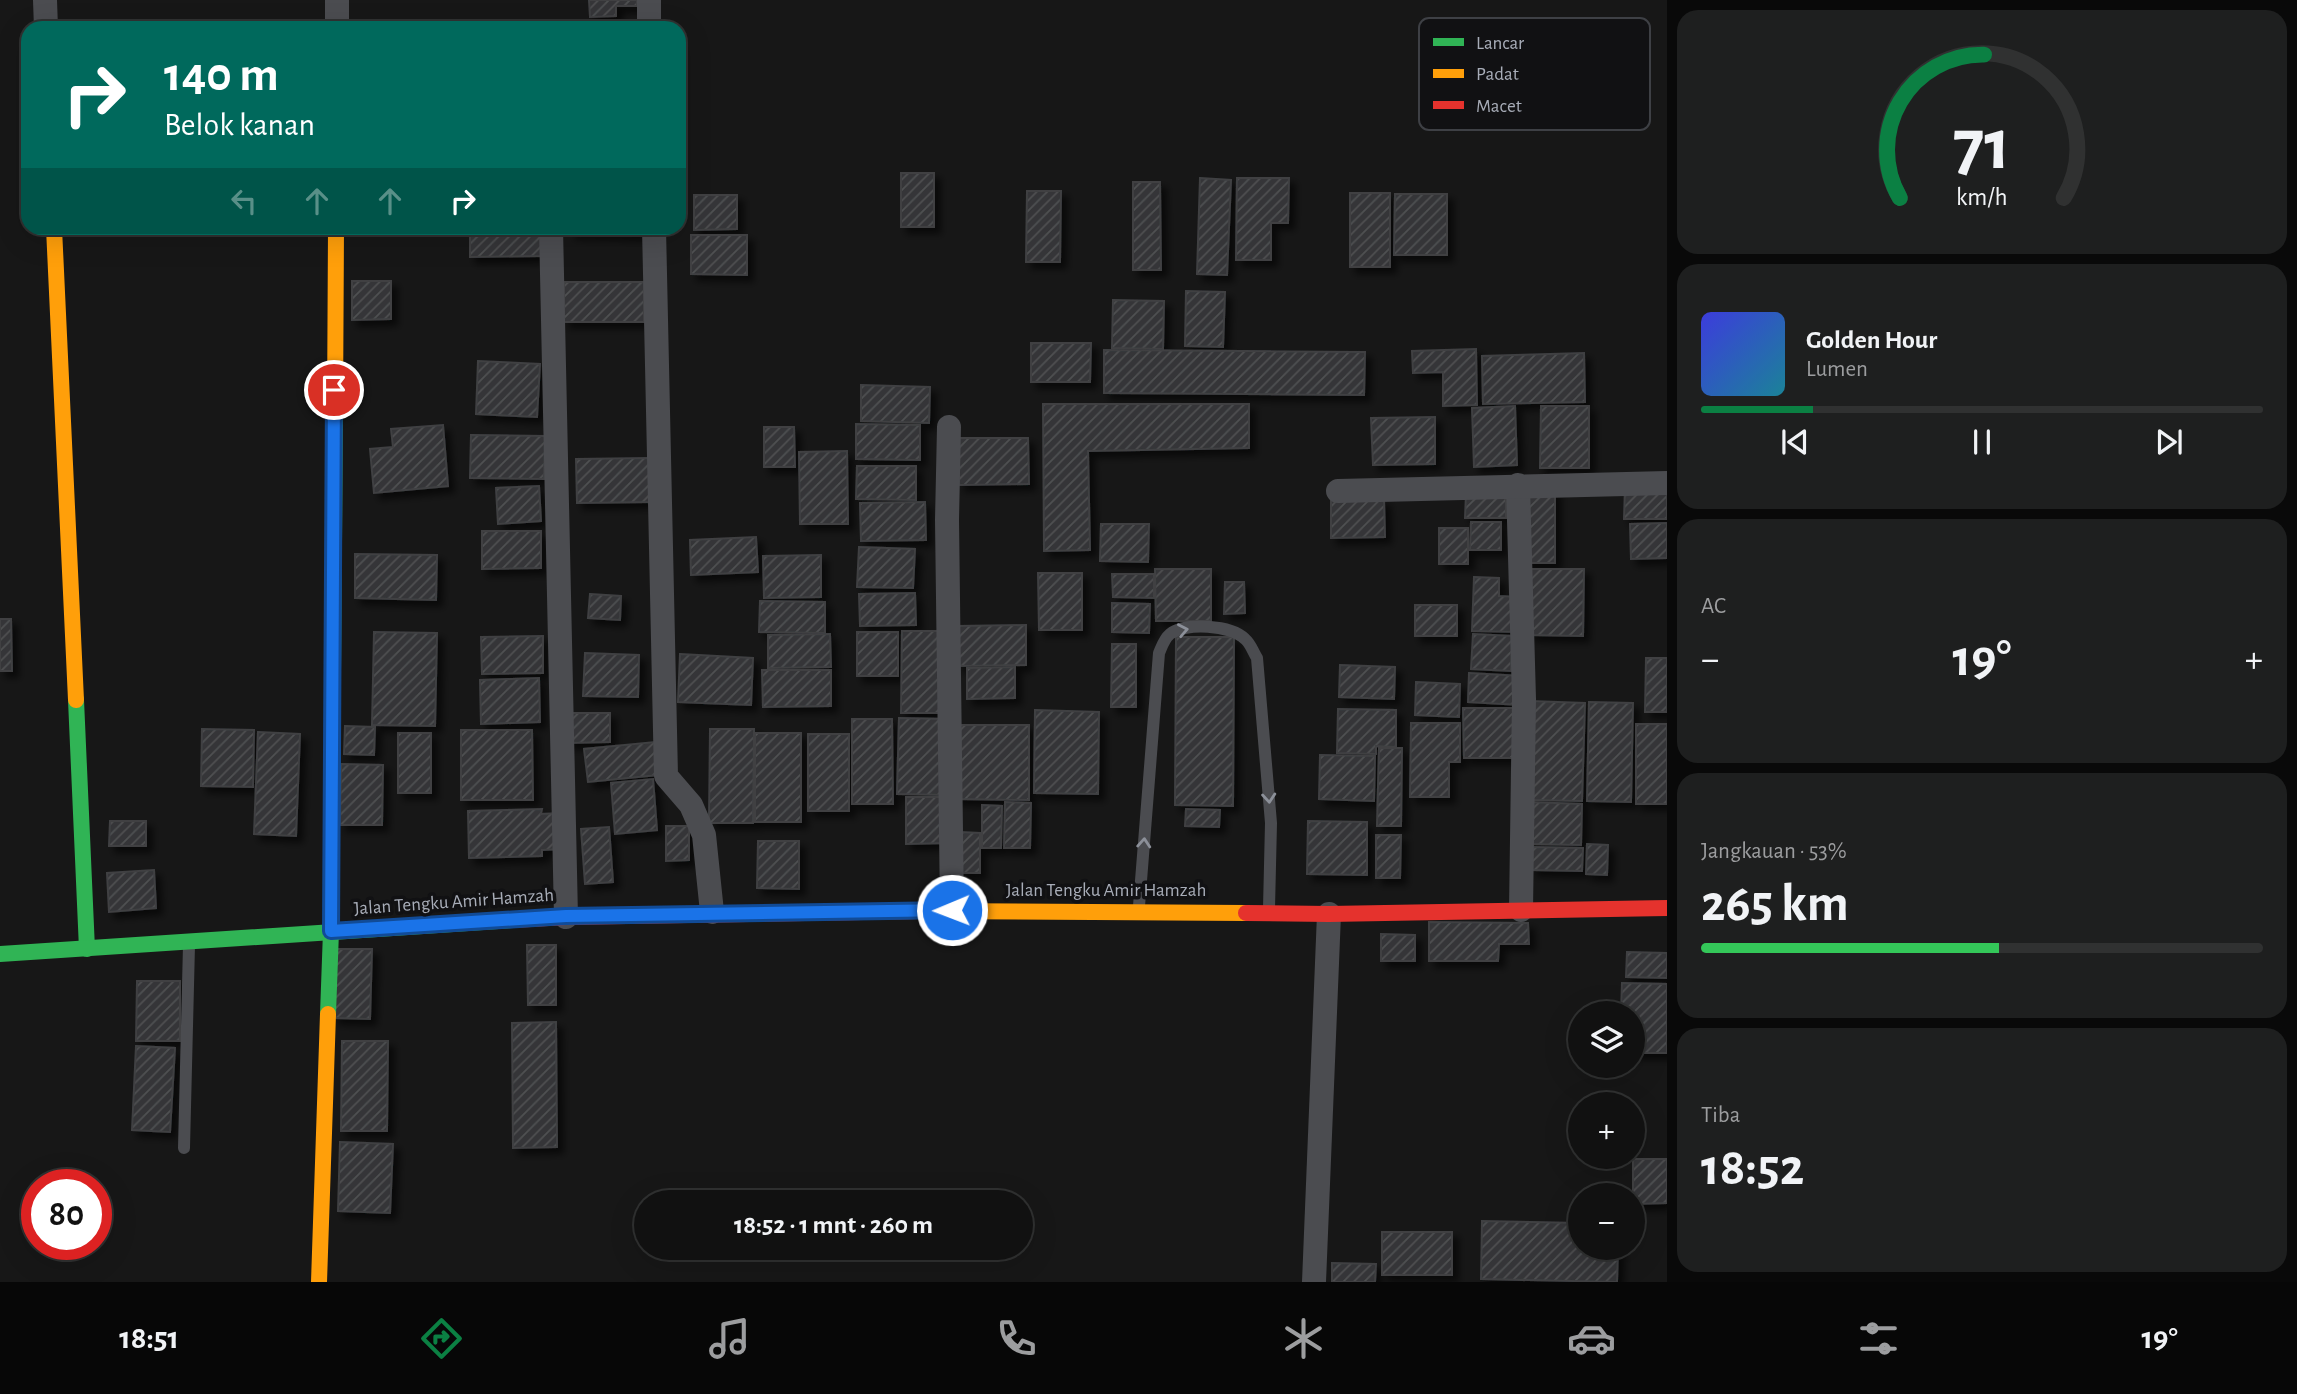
<!DOCTYPE html>
<html lang="id">
<head>
<meta charset="utf-8">
<style>
	body { margin:0; font-family:"Alegreya Sans",sans-serif; background:#1e1f1f; color:#f1f3f6; height:100vh; display:flex; flex-direction:column; font-size:26px; white-space:nowrap }
	* { box-sizing:border-box; margin:0 }
	p { font-size:23px; color:#9c9d9f }
	.icon { flex:none; width:38px; height:38px; fill:none; stroke:currentColor; stroke-width:2; stroke-linecap:round; stroke-linejoin:round }
	.map { position:relative; flex:1; overflow:hidden }
	.panel { display:flex; flex-direction:column; gap:10px; padding:10px; background:#090909; width:630px }
	.panel>* { flex:none }
	.guide { position:absolute; left:21px; top:21px; width:665px; height:214px; border-radius:21px; box-shadow:0 7px 28px #0002,0 0 0 2px #303131; background:#00695c; color:#fff; overflow:hidden }
	.buttons { position:absolute; left:1568px; top:1001px; display:grid; gap:14px }
	.buttons a { display:grid; place-items:center; width:77px; height:77px; border-radius:50%; background:#111; box-shadow:0 7px 28px #0002,0 0 0 2px #303131; font-size:35px }
	.speed { position:absolute; left:21px; top:1169px; display:flex; gap:14px; font-size:35px; font-weight:700; text-align:center }
	.speed>* { display:grid; place-content:center; width:91px; height:91px; border-radius:50%; background:#111; box-shadow:0 7px 28px #0002,0 0 0 2px #303131; line-height:1 }
	.speed .limit { border:10px solid #d22; background:#fff; color:#111 }
	.pin { position:absolute; display:grid; place-items:center; width:60px; height:60px; color:#fff; margin:-30px; border:4px solid #fff; border-radius:50%; box-shadow:0 2px 7px #0007 }
	.me { position:absolute; width:77px; margin:-38px; rotate:269deg; stroke-linejoin:round; filter:drop-shadow(0 0 5px #0008) }
	.turn { display:flex; align-items:center; gap:24px; height:147px; padding:0 28px; font-size:32px }
	.turn .icon { width:91px; height:91px; stroke-width:2.5 }
	.turn b { display:block; font-size:49px; line-height:60px }
	.lanes { display:flex; align-items:center; height:66px; padding:0 28px; background:#0003; justify-content:center; gap:35px; direction:ltr }
	.lanes .off { opacity:.35 }
	.big { font-size:52px; font-weight:600; line-height:1.1 }
	.panel .widget { flex:1; display:flex; flex-direction:column; justify-content:center; gap:10px; min-width:0; padding:0 24px; border-radius:21px; background:#1e1f1f }
	.panel .dial { align-items:center; gap:0 }
	.dial svg { height:182px; overflow:visible; fill:none; stroke:#303131; stroke-width:7; stroke-linecap:round; text-anchor:middle }
	.dial text { fill:#f1f3f6; stroke:none }
	.song { display:flex; align-items:center; gap:21px }
	.cover { width:84px; height:84px; border-radius:10px; background:linear-gradient(135deg,hsl(240 70% 55%),hsl(190 70% 35%)) }
	.played { height:7px; border-radius:4px; background:linear-gradient(90deg,#0b8043 20%,#303131 20%) }
	.keys { display:flex; justify-content:space-around; direction:ltr }
	.heat { display:flex; justify-content:space-between; align-items:center; font-size:38px; direction:ltr }
	.charge { height:10px; border-radius:5px; background:linear-gradient(90deg,#34c759 53%,#303131 0) }
	.trip { position:absolute; left:634px; top:1190px; width:399px; height:70px; border-radius:35px; background:#111; box-shadow:0 7px 28px #0002,0 0 0 2px #303131; font-weight:600; line-height:70px; text-align:center }
	.tabs { display:flex; height:112px; justify-content:space-around; align-items:center; background:#070707; color:#9c9d9f }
	.tabs .icon { width:49px; height:49px }
	.tabs .active { color:#0b8043 }
	.tabs b { font-size:32px; color:#f1f3f6 }
	main { display:flex; flex:1; min-height:0 }
	.map>svg:first-child { display:block }
	.building { fill:url(#building-hatch); stroke:#3f4043; stroke-width:2; filter:url(#shadow) }
	.lines { fill:none; stroke-linecap:round; stroke-linejoin:round }
	.lane { stroke:#4b4c50; stroke-width:12 }
	.street { stroke:#4b4c50; stroke-width:24 }
	.fast { stroke:#30b455; stroke-width:16 }
	.slow { stroke:#ff9f0a; stroke-width:16 }
	.jam { stroke:#e5322d; stroke-width:16 }
	.oneway { stroke:#8c9099 }
	.route-casing { stroke:#114b97; stroke-width:18 }
	.route { stroke:#1a73e8; stroke-width:12 }
	.labels { text-anchor:middle; dominant-baseline:central; stroke-width:7; stroke-linejoin:round; paint-order:stroke }
	.street-label { font-size:19px; fill:#a8adb8; stroke:#111113 }
	.key { fill:#111113; stroke:#3e4045; stroke-width:2 }
	.key-label { font-size:19px; fill:#a8adb8 }
</style>
</head>
<body>
<main>
<div class="map">
<svg width="1667" height="1282" viewBox="0 0 1667 1282">
	<defs>
		<pattern id="building-hatch" width="6" height="6" patternUnits="userSpaceOnUse" patternTransform="scale(1.75)"><rect width="6" height="6" fill="#343537"/><path d="M-1 1l2-2M0 6l6-6M5 7l2-2" fill="none" stroke="#4f5052"/></pattern>
		<filter id="shadow"><feDropShadow dx="6" dy="6" stdDeviation="3.5" flood-color="#0009"/></filter>
	</defs>
	<rect width="100%" height="100%" fill="#171717"/>
	<g class="building">
		<path d="M589,0H637V6H616V16L590,17Z"/>
		<rect x="901" y="173" width="33" height="54"/>
		<path d="M1200,178L1231,180L1227,275L1197,274Z"/>
		<path d="M1237,178H1289L1288,223H1271V260H1236Z"/>
		<path d="M1133,182H1160L1161,270H1133Z"/>
		<path d="M1027,191H1061L1060,262H1026Z"/>
		<rect x="1350" y="193" width="40" height="74"/>
		<path d="M1395,194H1447V255H1394Z"/>
		<path d="M694,195H737V229L694,230Z"/>
		<path d="M470,228H542L543,256L470,257Z"/>
		<path d="M570,228H648V234L570,232Z"/>
		<path d="M691,235H747V275L691,274Z"/>
		<path d="M352,281H391V319L352,320Z"/>
		<rect x="564" y="282" width="80" height="40"/>
		<path d="M1186,291L1225,292L1223,347L1185,346Z"/>
		<path d="M1113,300L1164,301L1163,349L1112,348Z"/>
		<path d="M1031,343H1091L1090,382H1031Z"/>
		<path d="M1476,349L1477,405L1443,406V372L1413,373L1412,351Z"/>
		<path d="M1104,350L1365,352L1364,395L1104,393Z"/>
		<path d="M1584,353L1585,402L1483,404L1482,356Z"/>
		<path d="M478,361L540,364L537,417L476,414Z"/>
		<path d="M861,385L930,387L929,423L861,421Z"/>
		<path d="M1043,404H1249V448L1088,451L1090,550L1044,551Z"/>
		<path d="M1515,406L1517,465L1474,467L1472,408Z"/>
		<path d="M1541,406H1589V468H1540Z"/>
		<path d="M1435,417V464L1373,465L1371,418Z"/>
		<path d="M856,424L920,425V460L856,459Z"/>
		<path d="M443,425L448,486L374,493L370,449L393,447L391,429Z"/>
		<path d="M764,427H794L795,467H764Z"/>
		<path d="M471,435L545,436L544,479L470,478Z"/>
		<path d="M958,438H1028L1029,484L959,485Z"/>
		<path d="M847,451L848,524H800L799,452Z"/>
		<path d="M649,458L650,502L577,503L576,459Z"/>
		<path d="M857,466H916V500L856,499Z"/>
		<path d="M539,486L541,521L498,524L496,488Z"/>
		<path d="M1667,486V519H1624L1625,487Z"/>
		<path d="M1555,489V563H1523L1522,490Z"/>
		<path d="M1466,494H1506V518H1465Z"/>
		<path d="M1331,500H1384L1385,537L1331,538Z"/>
		<path d="M925,502L926,540L861,541L860,503Z"/>
		<path d="M1471,522H1501V550H1470Z"/>
		<path d="M1667,523V558L1631,559L1630,524Z"/>
		<path d="M1101,524H1149L1148,562L1100,561Z"/>
		<rect x="1439" y="528" width="29" height="36"/>
		<path d="M482,531H541V568L482,569Z"/>
		<path d="M756,537L758,572L691,575L690,540Z"/>
		<path d="M859,547L915,549L913,588L857,587Z"/>
		<path d="M355,554L437,555L436,600L355,598Z"/>
		<path d="M821,555V597L764,598L763,556Z"/>
		<path d="M1155,569H1211V621H1156Z"/>
		<path d="M1530,569H1584L1583,636L1529,635Z"/>
		<path d="M1038,573H1082V630H1039Z"/>
		<path d="M1112,574H1154V598L1113,597Z"/>
		<path d="M1474,577L1499,578V596L1519,597L1518,632L1472,631Z"/>
		<path d="M1225,582H1244L1245,613L1224,614Z"/>
		<path d="M915,593L916,625L860,626L859,594Z"/>
		<path d="M590,594L621,596L620,620L588,618Z"/>
		<path d="M760,601L825,602V633L759,632Z"/>
		<path d="M1112,603L1150,604L1149,633L1112,632Z"/>
		<rect x="1415" y="605" width="42" height="31"/>
		<path d="M0,619H11L12,671H0Z"/>
		<path d="M1026,625V665L958,666L957,626Z"/>
		<path d="M902,631H938L947,713H901Z"/>
		<path d="M374,632L437,633L435,726L372,725Z"/>
		<rect x="857" y="632" width="41" height="44"/>
		<path d="M830,634L831,667L768,668V635Z"/>
		<path d="M1473,634L1512,636L1511,671L1471,669Z"/>
		<path d="M543,636V673L482,674L481,637Z"/>
		<path d="M1176,637H1234L1233,806L1175,805Z"/>
		<path d="M1112,644H1136V707H1111Z"/>
		<path d="M585,653L639,655L638,697L583,696Z"/>
		<path d="M680,654L753,658L751,705L678,702Z"/>
		<path d="M1646,658H1667V712H1645Z"/>
		<path d="M1340,665L1395,667L1394,699L1339,697Z"/>
		<path d="M1015,667V698L967,699V668Z"/>
		<path d="M762,670H831V706L763,707Z"/>
		<path d="M1469,673L1521,676L1520,705L1468,702Z"/>
		<path d="M539,678L540,722L481,724L480,680Z"/>
		<path d="M1416,682L1460,684L1459,717L1415,715Z"/>
		<path d="M1530,701L1585,703L1582,801L1528,800Z"/>
		<path d="M1589,702L1633,703L1631,802L1587,801Z"/>
		<path d="M1463,708H1514L1513,758H1464Z"/>
		<path d="M1338,709L1396,710V747L1376,746V754L1337,753Z"/>
		<path d="M1035,710L1099,712L1098,794L1034,793Z"/>
		<path d="M566,713H610V742L567,743Z"/>
		<path d="M899,718L947,719L945,795L897,794Z"/>
		<path d="M852,719H892L893,804H852Z"/>
		<path d="M1411,723H1460V762H1449V797H1410Z"/>
		<rect x="1636" y="724" width="31" height="80"/>
		<path d="M954,725H1029V800L954,799Z"/>
		<path d="M345,726L375,727L374,755L344,754Z"/>
		<path d="M202,729L254,730L253,787L201,786Z"/>
		<path d="M710,729H754L753,823H709Z"/>
		<path d="M461,730H532L533,800H461Z"/>
		<path d="M258,732L300,734L296,836L254,834Z"/>
		<rect x="398" y="733" width="33" height="60"/>
		<rect x="755" y="733" width="46" height="89"/>
		<rect x="808" y="734" width="41" height="77"/>
		<path d="M655,742L658,775L588,782L584,749Z"/>
		<path d="M1379,748H1402L1401,826H1377Z"/>
		<path d="M1320,755L1375,756L1374,801L1319,799Z"/>
		<path d="M341,764L383,765L382,825H340Z"/>
		<path d="M653,779L657,830L615,834L611,783Z"/>
		<path d="M906,797H948V843L906,844Z"/>
		<path d="M1005,802L1031,803L1030,848H1004Z"/>
		<path d="M1528,802L1582,804L1581,845L1526,844Z"/>
		<path d="M982,805L1002,806L1001,848H982Z"/>
		<path d="M542,809L541,814L560,813L562,849L542,850V856L469,858L468,811Z"/>
		<path d="M1186,809L1220,810L1219,827L1185,826Z"/>
		<path d="M110,821H146V846H109Z"/>
		<path d="M1308,821L1367,822V875L1307,874Z"/>
		<path d="M666,826H689V860L666,861Z"/>
		<path d="M609,827L613,882L585,884L581,829Z"/>
		<path d="M960,832L980,833V873H960Z"/>
		<path d="M1376,835H1401L1400,878H1376Z"/>
		<path d="M758,841H799V889L757,888Z"/>
		<path d="M1587,844L1608,845L1607,875L1586,874Z"/>
		<path d="M1531,847L1583,848L1582,871L1531,870Z"/>
		<path d="M154,870L156,908L109,912L107,873Z"/>
		<path d="M1429,922L1528,923L1529,944H1499L1498,961H1429Z"/>
		<path d="M1381,934L1415,935V961H1381Z"/>
		<path d="M527,945H556V1005H528Z"/>
		<path d="M335,949H372L370,1019L333,1018Z"/>
		<path d="M1627,952L1667,953V978L1626,977Z"/>
		<path d="M137,981H180V1041H136Z"/>
		<path d="M1622,983L1667,984V1053H1633V1013H1621Z"/>
		<path d="M556,1022L557,1147L513,1148L512,1023Z"/>
		<path d="M342,1041H388L387,1131H341Z"/>
		<path d="M136,1046L175,1048L170,1132L132,1130Z"/>
		<path d="M340,1142L393,1144L390,1213L338,1211Z"/>
		<path d="M1633,1159H1667V1203L1633,1204Z"/>
		<path d="M1482,1221L1580,1223V1248H1618L1617,1282L1481,1279Z"/>
		<rect x="1382" y="1232" width="70" height="43"/>
		<path d="M1332,1263L1376,1264L1375,1282H1332Z"/>
	</g>
	<g class="lines">
		<g class="lane">
			<path d="M1139,906L1159,653C1162,646 1164,639 1170,634C1185,622 1231,625 1245,639C1251,644 1253,652 1257,658L1271,823L1269,908"/>
			<path d="M184,1148L189,945"/>
		</g>
		<g class="street">
			<path d="M45,0L46,28"/>
			<path d="M649,0V28"/>
			<path d="M337,28V0"/>
			<path d="M551,228L566,917"/>
			<path d="M654,228L666,776L691,805L704,835L712,912"/>
			<path d="M949,427L947,520L952,910"/>
			<path d="M1518,485L1524,699L1521,910"/>
			<path d="M1338,491L1667,483"/>
			<path d="M1314,1282L1329,914"/>
		</g>
		<g class="fast">
			<path d="M76,700L87,949"/>
			<path d="M0,954L513,920"/>
			<path d="M328,1014L331,931L335,413"/>
		</g>
		<g class="slow">
			<path d="M54,228L76,700"/>
			<path d="M335,413L336,228"/>
			<path d="M920,911L1246,913"/>
			<path d="M319,1282L328,1014"/>
		</g>
		<g class="jam">
			<path d="M1246,913L1329,914L1667,908"/>
			<path d="M513,920L566,917L920,911"/>
		</g>
	</g>
	<defs><path id="oneway-chevron" d="M-2-3.5L2.5 0L-2 3.5" fill="none" stroke-width="1.6" stroke-linecap="round" stroke-linejoin="round" transform="scale(1.75)"/></defs>
	<g class="oneway">
		<use href="#oneway-chevron" transform="translate(1183 630) rotate(-11)"/>
		<use href="#oneway-chevron" transform="translate(1269 798) rotate(85)"/>
		<use href="#oneway-chevron" transform="translate(1144 843) rotate(-86)"/>
	</g>
	<g class="lines">
		<defs>
			<path id="route" d="M334,390L331,931L566,916L952,910"/>
		</defs>
		<use href="#route" class="route-casing"/>
		<use href="#route" class="route"/>
	</g>
	<g class="labels">
		<g class="street-label">
			<text x="1106" y="890">Jalan Tengku Amir Hamzah</text>
			<text transform="translate(454 902) rotate(-4)">Jalan Tengku Amir Hamzah</text>
		</g>
	</g>
	<rect x="1419" y="18" width="231" height="112" rx="10" class="key"/>
	<rect x="1433" y="38" width="31" height="8" fill="#30b455"/>
	<rect x="1433" y="69" width="31" height="9" fill="#ff9f0a"/>
	<rect x="1433" y="101" width="31" height="8" fill="#e5322d"/>
	<g class="key-label">
		<text x="1476" y="49">Lancar</text>
		<text x="1476" y="80">Padat</text>
		<text x="1476" y="112">Macet</text>
	</g>
</svg>
<div class="buttons">
<a><svg class="icon" aria-label="layers" viewBox="0 0 24 24"><path d="M12 4l9 5-9 5-9-5zM3 14l9 5 9-5"/></svg></a>
<a>+</a>
<a>−</a>
</div>
<div class="speed"><div class="limit">80</div></div>
<div class="pin" style="left:334px;top:390px;background:#d93025"><svg class="icon" aria-label="arrive" viewBox="0 0 24 24"><path d="M6 21V4h12l-3 4 3 4H6"/></svg></div>
<svg class="me" style="left:952px;top:910px" viewBox="-20 -20 40 40"><circle r="17" fill="#1a73e8" stroke="#fff" stroke-width="3"/><path d="M0-11L8 9 0 5-8 9z" fill="#fff"/></svg>
<div class="trip">18:52 · 1 mnt · 260 m</div>
<div class="guide">
<div class="turn"><svg class="icon" aria-label="right" viewBox="0 0 24 24"><path d="M7 20v-9h11M14 6l5 5-5 5"/></svg><div><b>140 m</b>Belok kanan</div></div>
<div class="lanes"><svg class="icon off" aria-label="left" viewBox="0 0 24 24"><path d="M17 20v-9H6M10 6l-5 5 5 5"/></svg><svg class="icon off" aria-label="ahead" viewBox="0 0 24 24"><path d="M12 20V5M6 11l6-6 6 6"/></svg><svg class="icon off" aria-label="ahead" viewBox="0 0 24 24"><path d="M12 20V5M6 11l6-6 6 6"/></svg><svg class="icon" aria-label="right" viewBox="0 0 24 24"><path d="M7 20v-9h11M14 6l5 5-5 5"/></svg></div>
</div>
</div>
<section class="panel">
<div class="widget dial"><svg viewBox="0 0 100 80">
<path d="M14 69A42 42 0 1 1 86 69"/>
<path d="M14 69A42 42 0 0 1 51 6" stroke="#0b8043"/>
<text x="50" y="56" font-size="32" font-weight="700">71</text>
<text x="50" y="72" font-size="11">km/h</text>
</svg></div>
<div class="widget">
<div class="song"><i class="cover"></i><div><b>Golden Hour</b><p>Lumen</p></div></div>
<div class="played"></div>
<div class="keys"><svg class="icon" aria-label="previous" viewBox="0 0 24 24"><path d="M18 5L8 12l10 7zM5 5v14"/></svg><svg class="icon" aria-label="pause" viewBox="0 0 24 24"><path d="M8 5v14M16 5v14"/></svg><svg class="icon" aria-label="next" viewBox="0 0 24 24"><path d="M6 5l10 7-10 7zM19 5v14"/></svg></div>
</div>
<div class="widget"><p>AC</p>
<div class="heat"><a>−</a><b class="big">19°</b><a>+</a></div>
</div>
<div class="widget"><p>Jangkauan · 53%</p><b class="big">265 km</b><div class="charge"></div></div>
<div class="widget"><p>Tiba</p><b class="big">18:52</b></div>
</section>
</main>
<nav class="tabs">
<b>18:51</b>
<svg class="icon active" aria-label="directions" viewBox="0 0 24 24"><path d="M12 3l9 9-9 9-9-9zM9 14v-3h6M13 9l2 2-2 2"/></svg>
<svg class="icon" aria-label="music" viewBox="0 0 24 24"><path d="M9 18V5l10-2v13"/><circle cx="6" cy="18" r="3"/><circle cx="16" cy="16" r="3"/></svg>
<svg class="icon" aria-label="phone" viewBox="0 0 24 24"><path d="M5 4h4l2 5-3 2q2 4 5 5l2-3 5 2v4C11 20 4 13 5 4z"/></svg>
<svg class="icon" aria-label="climate" viewBox="0 0 24 24"><path d="M12 3v18M4 7l16 10M4 17L20 7"/></svg>
<svg class="icon" aria-label="car" viewBox="0 0 24 24"><path d="M5 17H2v-5l4-1 3-4h7l3 4 3 1v5h-3M9 17h6M6 11h13"/><circle cx="7" cy="17" r="2"/><circle cx="17" cy="17" r="2"/></svg>
<svg class="icon" aria-label="filters" viewBox="0 0 24 24"><path d="M4 7h16M4 17h16"/><circle cx="9" cy="7" r="2"/><circle cx="15" cy="17" r="2"/></svg>
<b>19°</b>
</nav>
</body>
</html>
